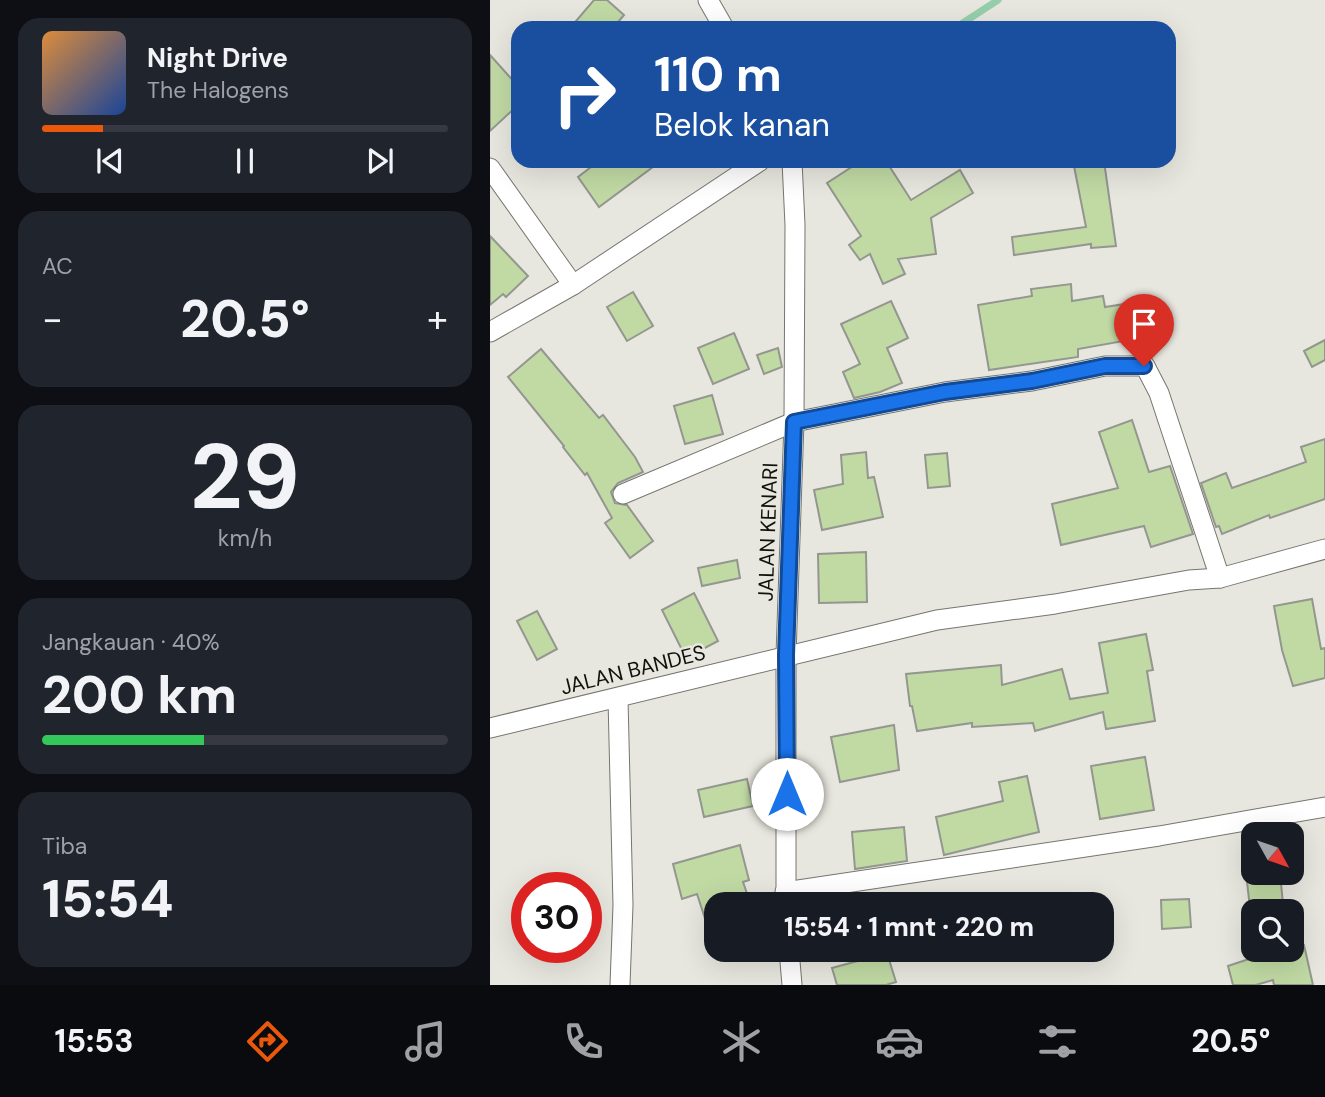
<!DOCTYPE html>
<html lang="id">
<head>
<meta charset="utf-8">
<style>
	body { margin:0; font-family:"DM Sans",sans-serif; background:#20242c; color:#f1f3f6; height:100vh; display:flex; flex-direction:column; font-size:26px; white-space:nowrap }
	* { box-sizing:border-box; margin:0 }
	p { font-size:23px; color:#9ea1a6 }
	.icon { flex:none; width:38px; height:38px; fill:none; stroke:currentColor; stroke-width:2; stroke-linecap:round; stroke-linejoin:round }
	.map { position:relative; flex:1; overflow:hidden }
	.panel { display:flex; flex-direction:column; gap:18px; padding:18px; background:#0d0f14; width:490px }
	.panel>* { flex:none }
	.top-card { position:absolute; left:21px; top:21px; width:665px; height:147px; border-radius:21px; box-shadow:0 7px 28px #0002; background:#1a4fa0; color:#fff; overflow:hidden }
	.needle { width:46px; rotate:130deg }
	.fabs { position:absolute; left:751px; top:822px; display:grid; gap:14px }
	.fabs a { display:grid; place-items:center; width:63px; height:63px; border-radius:14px; background:#171b24; box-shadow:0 7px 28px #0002; font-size:35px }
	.speed { position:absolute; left:21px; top:872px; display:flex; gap:14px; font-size:35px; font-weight:700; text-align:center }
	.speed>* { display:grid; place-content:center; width:91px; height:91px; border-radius:50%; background:#171b24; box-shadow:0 7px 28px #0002; line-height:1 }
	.speed .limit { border:10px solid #d22; background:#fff; color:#111 }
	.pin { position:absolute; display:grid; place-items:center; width:60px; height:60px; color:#fff; margin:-72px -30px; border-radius:50% 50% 50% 0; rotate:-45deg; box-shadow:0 0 7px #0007 }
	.pin .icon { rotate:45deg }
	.me { position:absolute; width:77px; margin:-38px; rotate:0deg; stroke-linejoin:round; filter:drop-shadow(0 0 5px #0008) }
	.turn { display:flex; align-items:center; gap:24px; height:147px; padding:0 28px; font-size:32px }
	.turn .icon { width:91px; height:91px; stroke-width:2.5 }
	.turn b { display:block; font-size:49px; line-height:60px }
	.big { font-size:52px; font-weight:800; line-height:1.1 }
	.panel .card { flex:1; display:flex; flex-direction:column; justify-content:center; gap:10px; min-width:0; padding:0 24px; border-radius:21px; background:#20242c }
	.panel .dial { align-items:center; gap:0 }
	.dial b { font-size:91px; line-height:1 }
	.song { display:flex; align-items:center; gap:21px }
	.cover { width:84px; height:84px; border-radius:10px; background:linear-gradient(135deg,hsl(30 70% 55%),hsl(220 70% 35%)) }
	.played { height:7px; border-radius:4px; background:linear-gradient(90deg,#ea580c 15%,#363941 15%) }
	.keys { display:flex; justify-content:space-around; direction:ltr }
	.heat { display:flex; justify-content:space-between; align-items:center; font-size:38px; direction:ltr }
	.charge { height:10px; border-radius:5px; background:linear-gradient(90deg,#34c759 40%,#363941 0) }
	.trip { position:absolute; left:214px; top:892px; width:410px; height:70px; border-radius:21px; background:#171b24; box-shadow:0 7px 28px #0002; font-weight:800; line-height:70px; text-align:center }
	.tab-bar { display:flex; height:112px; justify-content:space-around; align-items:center; background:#090b0e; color:#9ea1a6 }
	.tab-bar .icon { width:49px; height:49px }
	.tab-bar .on { color:#ea580c }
	.tab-bar b { font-size:32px; color:#f1f3f6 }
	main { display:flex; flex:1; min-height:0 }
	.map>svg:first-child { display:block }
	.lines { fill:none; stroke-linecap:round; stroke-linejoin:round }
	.stream { stroke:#96ceab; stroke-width:7 }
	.building { fill:#c1daa4; stroke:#939790; stroke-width:2 }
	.minor-casing { stroke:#76756e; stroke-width:21 }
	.minor { stroke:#fff; stroke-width:19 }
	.route-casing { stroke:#114b97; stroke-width:18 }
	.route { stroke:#1a73e8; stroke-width:12 }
	.labels { text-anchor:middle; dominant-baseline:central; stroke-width:5; stroke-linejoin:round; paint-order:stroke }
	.street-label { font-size:21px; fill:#10100d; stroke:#e8e7df }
</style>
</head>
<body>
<main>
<section class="panel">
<div class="card">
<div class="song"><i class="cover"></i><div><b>Night Drive</b><p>The Halogens</p></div></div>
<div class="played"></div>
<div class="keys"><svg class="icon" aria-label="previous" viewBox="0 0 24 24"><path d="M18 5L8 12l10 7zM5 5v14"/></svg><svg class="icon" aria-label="pause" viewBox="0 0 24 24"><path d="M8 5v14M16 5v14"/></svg><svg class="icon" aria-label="next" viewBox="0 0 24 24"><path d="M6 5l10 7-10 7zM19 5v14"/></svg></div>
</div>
<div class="card"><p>AC</p>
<div class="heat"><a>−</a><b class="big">20.5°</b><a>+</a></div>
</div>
<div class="card dial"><b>29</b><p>km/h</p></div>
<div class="card"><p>Jangkauan · 40%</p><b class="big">200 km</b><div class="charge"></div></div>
<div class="card"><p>Tiba</p><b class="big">15:54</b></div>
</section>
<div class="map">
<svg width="835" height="985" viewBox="0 0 835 985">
	<rect width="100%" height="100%" fill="#e8e7df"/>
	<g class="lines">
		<path class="stream" d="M465,28L508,0"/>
	</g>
	<g class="building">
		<path d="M104,0H117L134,15L123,28H80Z"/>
		<path d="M0,55L28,86V105L0,131Z"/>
		<path d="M109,161H171L109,207L88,177Z"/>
		<path d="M371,161H396L421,200L470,170L483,193L441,218L446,254L408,259L415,274L393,284L380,254L370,260L359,245L371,236L337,183Z"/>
		<path d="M583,161H614L626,246L601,248V244L524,255L522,237L596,227Z"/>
		<path d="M0,236L38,276L16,297L13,294L0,305Z"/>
		<path d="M581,284L582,301L613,296L615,307L641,303L645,339L588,349V357L499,370L488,305L542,296L541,289Z"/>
		<path d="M143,292L163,326L137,341L117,307Z"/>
		<path d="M401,301L418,338L397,348L412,383L390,392L364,398L353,372L370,364L351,324Z"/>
		<path d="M244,333L259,369L223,384L208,348Z"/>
		<path d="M835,340V360L822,367L814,351Z"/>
		<path d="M288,348L292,367L274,374L267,355Z"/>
		<path d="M51,349L109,418L113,415L145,457L153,472L128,483L121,492L125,503L137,505L163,541L140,558L115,523L122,518L97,473L95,475L73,447L74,446L18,377Z"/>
		<path d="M222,395L233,434L195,444L184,406Z"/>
		<path d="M642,420L659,472L680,466L703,534L661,547L654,526L571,545L562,504L628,488L609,432Z"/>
		<path d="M835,439V499L780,518L779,515L732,534L729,526L726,527L711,483L736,473L742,488L816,462L811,447Z"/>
		<path d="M376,452L378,478L384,477L393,517L332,530L324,490L353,484L351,455Z"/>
		<path d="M457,453L460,486L438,488L435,455Z"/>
		<path d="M376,552L377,602L329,603L328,554Z"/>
		<path d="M247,560L250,578L212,586L208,568Z"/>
		<path d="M204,593L228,641L196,658L172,610Z"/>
		<path d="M822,599L831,649L835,648V678L803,686L792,650L784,606Z"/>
		<path d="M47,611L67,649L47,660L27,621Z"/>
		<path d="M656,634L663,670L657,671L665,721L616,729L613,712L545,731L543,723L482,727V723L427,731L422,706H420L416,674L511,665L512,685L572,669L580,699L618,693L609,643Z"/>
		<path d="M404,725L409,770L350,782L341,737Z"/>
		<path d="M655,757L664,810L610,819L601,766Z"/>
		<path d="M537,776L549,832L454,855L446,817L513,801L509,782Z"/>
		<path d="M257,779L263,806L214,817L208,790Z"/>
		<path d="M414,827L417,861L365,869L362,832Z"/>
		<path d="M250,845L259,880L253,882L261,905H226V939L222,940L207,894L192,899L183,864Z"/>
		<path d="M756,873H790L793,904L760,908Z"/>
		<path d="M699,899L701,927L672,929L671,900Z"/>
		<path d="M814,945L823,985H784L783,980L766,985H743L738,966L777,953L802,950V947Z"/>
		<path d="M397,953L406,982L396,985H347L342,968Z"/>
	</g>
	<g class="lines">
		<defs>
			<g id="minor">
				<path d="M218,0L234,28"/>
				<path d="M0,168L83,285"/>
				<path d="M0,332L83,285L270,161"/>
				<path d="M133,494L304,422L455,392L542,381L615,366H655L669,393L730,578"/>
				<path d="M128,699L133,905L130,985"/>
				<path d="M0,728L447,620L565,604L699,580L730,578L835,549"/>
				<path d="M295,892L669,836L835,807"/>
				<path d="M296,905V655L304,422L305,225L302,161"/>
				<path d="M299,950L302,985"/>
			</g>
		</defs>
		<use href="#minor" class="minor-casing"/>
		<use href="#minor" class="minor"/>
	</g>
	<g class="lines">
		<defs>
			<path id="route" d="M297,794L296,655L304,422L455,392L542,381L615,366H654"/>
		</defs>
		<use href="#route" class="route-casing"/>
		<use href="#route" class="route"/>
	</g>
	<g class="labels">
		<g class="street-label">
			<text transform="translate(278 532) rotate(-88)">JALAN KENARI</text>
			<text transform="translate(143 670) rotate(-14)">JALAN BANDES</text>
		</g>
	</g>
</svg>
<div class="fabs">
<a><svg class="needle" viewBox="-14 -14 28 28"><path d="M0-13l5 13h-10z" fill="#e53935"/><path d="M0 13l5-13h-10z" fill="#9ea1a6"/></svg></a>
<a><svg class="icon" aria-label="search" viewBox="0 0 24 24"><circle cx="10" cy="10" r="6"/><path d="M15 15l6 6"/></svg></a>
</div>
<div class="speed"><div class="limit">30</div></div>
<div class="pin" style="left:654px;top:366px;background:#d93025"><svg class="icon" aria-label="arrive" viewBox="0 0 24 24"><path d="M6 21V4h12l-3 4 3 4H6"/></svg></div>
<svg class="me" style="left:297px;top:794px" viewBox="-20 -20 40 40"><circle r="19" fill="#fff"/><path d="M0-13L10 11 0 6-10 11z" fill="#1a73e8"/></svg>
<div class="trip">15:54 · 1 mnt · 220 m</div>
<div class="top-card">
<div class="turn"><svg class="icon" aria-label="right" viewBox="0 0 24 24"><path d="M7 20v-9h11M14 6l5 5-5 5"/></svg><div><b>110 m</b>Belok kanan</div></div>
</div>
</div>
</main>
<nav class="tab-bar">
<b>15:53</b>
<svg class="icon on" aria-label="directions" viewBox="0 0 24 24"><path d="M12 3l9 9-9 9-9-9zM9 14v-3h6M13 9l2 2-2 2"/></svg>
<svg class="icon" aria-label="music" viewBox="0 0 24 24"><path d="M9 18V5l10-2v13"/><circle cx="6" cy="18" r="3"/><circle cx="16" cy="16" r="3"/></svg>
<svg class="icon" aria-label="phone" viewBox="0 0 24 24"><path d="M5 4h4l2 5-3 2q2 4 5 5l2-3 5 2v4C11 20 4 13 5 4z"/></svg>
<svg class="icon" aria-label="climate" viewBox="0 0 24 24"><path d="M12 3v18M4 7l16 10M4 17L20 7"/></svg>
<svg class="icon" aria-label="car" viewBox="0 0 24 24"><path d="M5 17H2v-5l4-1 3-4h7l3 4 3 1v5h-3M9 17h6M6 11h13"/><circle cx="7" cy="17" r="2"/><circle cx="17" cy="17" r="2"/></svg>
<svg class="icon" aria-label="filters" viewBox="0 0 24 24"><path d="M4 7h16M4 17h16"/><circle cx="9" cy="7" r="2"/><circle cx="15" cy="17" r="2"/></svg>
<b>20.5°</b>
</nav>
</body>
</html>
